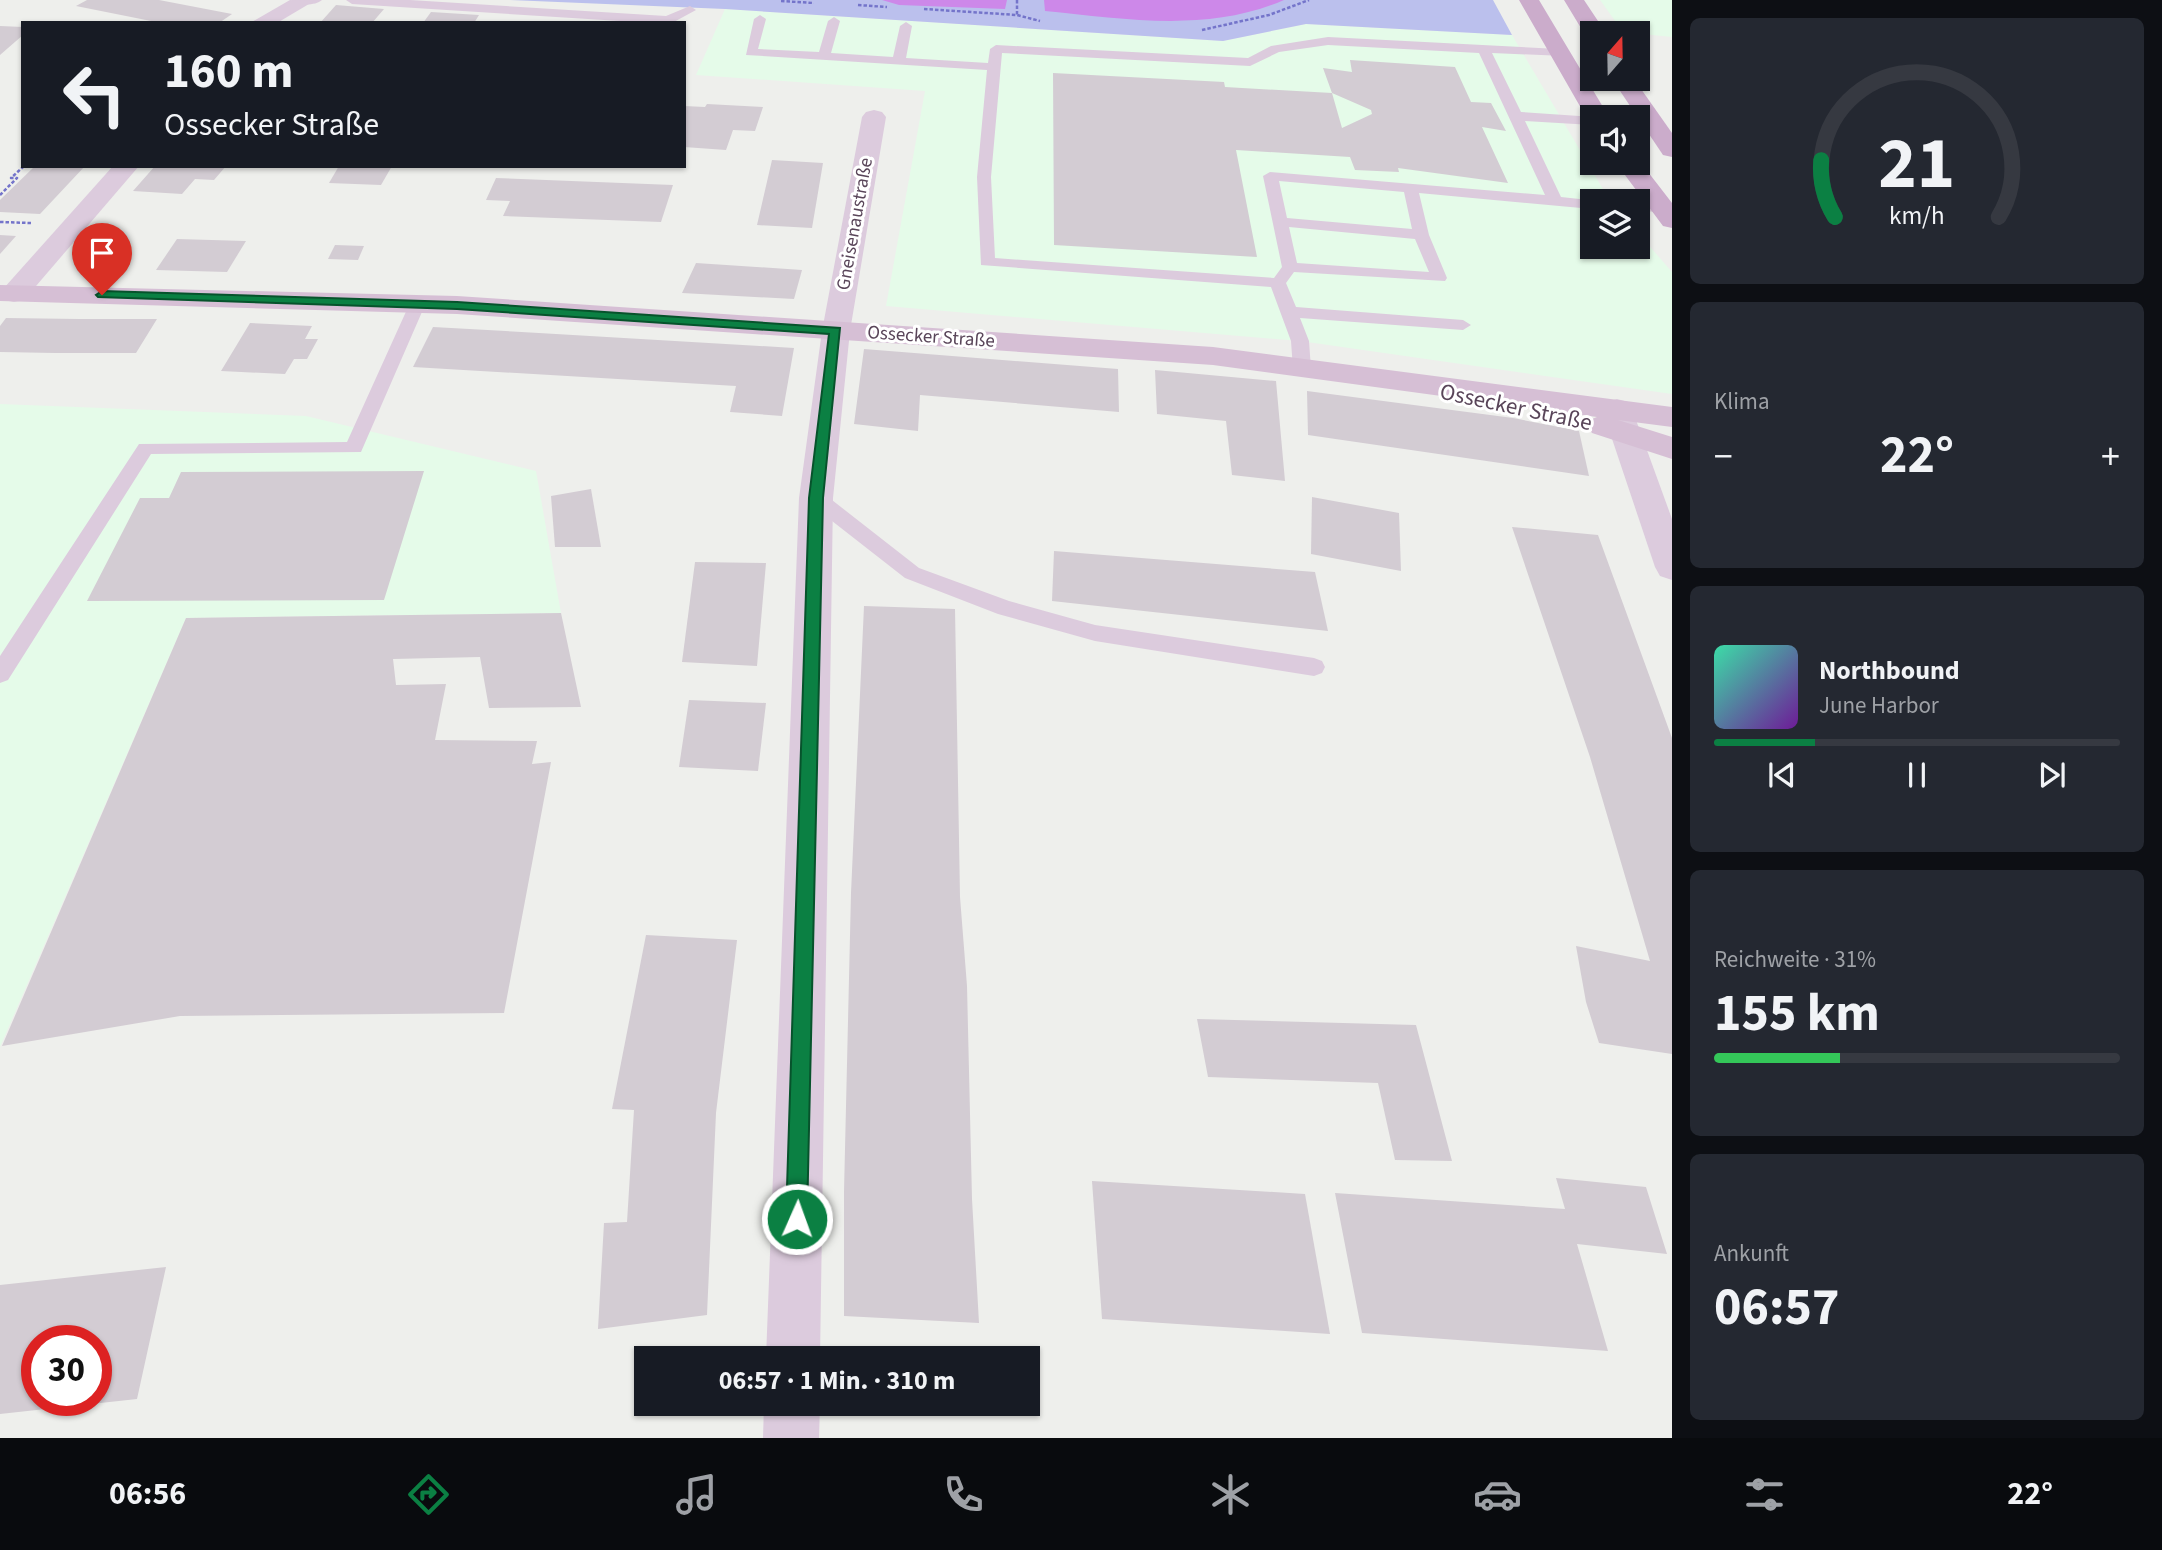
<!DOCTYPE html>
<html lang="de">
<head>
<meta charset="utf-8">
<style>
	body { margin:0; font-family:"Source Sans 3",sans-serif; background:#242831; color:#f1f3f6; height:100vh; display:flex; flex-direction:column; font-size:26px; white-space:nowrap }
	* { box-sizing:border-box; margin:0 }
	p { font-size:23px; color:#9ea1a6 }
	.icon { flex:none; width:38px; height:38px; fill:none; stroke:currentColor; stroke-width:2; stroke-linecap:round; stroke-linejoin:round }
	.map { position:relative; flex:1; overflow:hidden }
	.details { display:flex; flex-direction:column; gap:18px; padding:18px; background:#0d0f14; width:490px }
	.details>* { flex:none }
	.guide { position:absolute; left:21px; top:21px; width:665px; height:147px; border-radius:0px; box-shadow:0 2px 5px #0004; background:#171b24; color:#f1f3f6; overflow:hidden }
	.needle { width:46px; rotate:20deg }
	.controls { position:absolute; left:1580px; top:21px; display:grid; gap:14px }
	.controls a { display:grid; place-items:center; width:70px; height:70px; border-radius:0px; background:#171b24; box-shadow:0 2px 5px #0004; font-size:35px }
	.speed { position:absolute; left:21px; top:1325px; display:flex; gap:14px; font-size:35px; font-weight:700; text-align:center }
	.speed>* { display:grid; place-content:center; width:91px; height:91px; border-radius:50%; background:#171b24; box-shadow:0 2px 5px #0004; line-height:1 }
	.speed .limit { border:10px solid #d22; background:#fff; color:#111 }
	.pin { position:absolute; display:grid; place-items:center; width:60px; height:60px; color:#fff; margin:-72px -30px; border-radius:50% 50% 50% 0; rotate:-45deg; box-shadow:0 0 7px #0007 }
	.pin .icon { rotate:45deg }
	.me { position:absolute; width:77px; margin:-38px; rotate:2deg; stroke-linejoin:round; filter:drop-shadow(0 0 5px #0008) }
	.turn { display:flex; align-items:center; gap:24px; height:147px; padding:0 28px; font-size:32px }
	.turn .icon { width:91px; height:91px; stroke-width:2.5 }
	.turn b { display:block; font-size:49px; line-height:60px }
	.big { font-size:52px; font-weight:700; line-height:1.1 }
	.details .widget { flex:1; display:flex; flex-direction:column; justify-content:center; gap:10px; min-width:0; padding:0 24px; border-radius:10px; background:#242831 }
	.details .dial { align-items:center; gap:0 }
	.dial svg { height:182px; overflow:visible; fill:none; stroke:#363941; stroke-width:7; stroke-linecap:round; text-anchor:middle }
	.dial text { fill:#f1f3f6; stroke:none }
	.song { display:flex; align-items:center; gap:21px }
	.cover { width:84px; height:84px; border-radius:10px; background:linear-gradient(135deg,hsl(160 70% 55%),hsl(280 70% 35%)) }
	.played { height:7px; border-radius:4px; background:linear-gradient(90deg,#0b8043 25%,#363941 25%) }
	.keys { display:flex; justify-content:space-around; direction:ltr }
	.heat { display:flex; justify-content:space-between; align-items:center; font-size:38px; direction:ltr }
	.charge { height:10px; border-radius:5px; background:linear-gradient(90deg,#34c759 31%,#363941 0) }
	.trip { position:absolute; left:634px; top:1346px; width:406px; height:70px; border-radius:0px; background:#171b24; box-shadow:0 2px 5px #0004; font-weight:700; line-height:70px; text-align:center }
	.tabs { display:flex; height:112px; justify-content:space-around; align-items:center; background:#090b0e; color:#9ea1a6 }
	.tabs .icon { width:49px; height:49px }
	.tabs .active { color:#0b8043 }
	.tabs b { font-size:32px; color:#f1f3f6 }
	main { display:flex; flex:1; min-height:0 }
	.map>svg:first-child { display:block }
	.commercial { fill:#e5fbe9 }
	.green { fill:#bbc0ed }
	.water { fill:#cd88e9 }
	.building { fill:#d3ccd3; fill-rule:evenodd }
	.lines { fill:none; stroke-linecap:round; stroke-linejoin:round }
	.path { stroke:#7474ca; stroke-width:2.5; stroke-dasharray:3.5 2; stroke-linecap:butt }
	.lane { fill:#dccbdd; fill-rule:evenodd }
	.street { fill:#dccbdd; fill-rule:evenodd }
	.secondary { fill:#d6bfd5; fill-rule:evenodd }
	.primary { fill:#cbaccb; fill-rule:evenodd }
	.route { fill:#0b8043; stroke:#07532c; stroke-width:2 }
	.labels { text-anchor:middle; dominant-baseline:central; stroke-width:6; stroke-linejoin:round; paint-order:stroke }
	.far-street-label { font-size:19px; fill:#594559; stroke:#fff }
	.street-label { font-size:23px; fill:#594559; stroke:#fff }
</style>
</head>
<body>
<main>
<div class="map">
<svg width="1672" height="1438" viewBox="0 0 1672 1438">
	<rect width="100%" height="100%" fill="#eeefec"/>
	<g class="commercial">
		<path d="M1600,0H1672V37L1623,32Z"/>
		<path d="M725,9L1223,41L1306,24L1512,35L1610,201H1592V247H1638V233L1672,272V394L1300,341L886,306L925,91L696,75Z"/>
		<path d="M0,404L306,416L536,471L561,613L186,618L0,1047Z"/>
	</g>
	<path class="green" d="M510,0H1493L1512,35L1306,24L1223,41L725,9Z"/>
	<g class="water">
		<path d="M882,0H1007L1005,9L899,5Z"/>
		<path d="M1044,0H1284C1209,33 1125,19 1045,11Z"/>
	</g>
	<g class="building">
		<path d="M87,0H159L232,14L219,23H161L76,6Z"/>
		<path d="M336,5L384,9L372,23H320Z"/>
		<path d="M431,12L479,15L474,23H423Z"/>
		<path d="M0,26L23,27V35L0,55Z"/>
		<path d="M1350,60L1455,67L1471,102L1491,103L1506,131L1482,127L1508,183L1398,168L1399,172L1355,170L1350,157L1236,150L1257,257L1054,245L1053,73L1224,82L1225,87L1332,93L1342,128L1372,114L1371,110L1332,93L1323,68L1352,72Z"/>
		<path d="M707,104L763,107L755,131L733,130L726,150L684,147V106L705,107Z"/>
		<path d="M772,160L823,163L812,228L757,225Z"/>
		<path d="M35,166H85L40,214L0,212V200Z"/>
		<path d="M155,166H226L214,180L195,179L182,194L133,191Z"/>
		<path d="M339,166H392L381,185L329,183Z"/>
		<path d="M496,178L673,185L661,222L503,216L510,201L486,200Z"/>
		<path d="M0,235L16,236L0,254Z"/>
		<path d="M177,239L246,241L227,272L156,270Z"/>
		<path d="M335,245L364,246L358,260L328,259Z"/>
		<path d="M696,263L802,270L794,299L682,293Z"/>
		<path d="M6,318L79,319H157L136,353H55L0,352V326Z"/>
		<path d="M250,323L312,326L305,339H318L307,359H294L285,374L221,371Z"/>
		<path d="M433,327L539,333L794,348L782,416L730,412L736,386L413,367Z"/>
		<path d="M864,349L1118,369L1119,412L920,395L918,431L854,424Z"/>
		<path d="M1155,370L1276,381L1285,481L1232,475L1226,421L1157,414Z"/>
		<path d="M1307,391L1513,418L1579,431L1589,476L1308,435Z"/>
		<path d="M424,471L384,600L87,601L140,498H169L181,472Z"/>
		<path d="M591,489L601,547H555L551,496Z"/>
		<path d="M1312,497L1399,513L1401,571L1311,554Z"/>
		<path d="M1512,527L1598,535L1672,738V1054L1599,1043L1586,1002L1576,946L1650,961L1590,757Z"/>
		<path d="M1054,551L1315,572L1328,631L1052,601Z"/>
		<path d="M695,562L766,563L757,666L682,662Z"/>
		<path d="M864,606L955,609L960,897L967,986L972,1199L979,1323L844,1316V1192L851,893Z"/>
		<path d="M561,613L581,707L489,708L480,657L393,659L396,685L446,684L435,740L537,741L532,764L551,762L504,1013L180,1016L2,1046L186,618Z"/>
		<path d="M689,700L766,703L758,771L679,767Z"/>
		<path d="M646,935L737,940L716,1113L707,1315L598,1329L604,1223L627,1222L634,1110L612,1109Z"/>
		<path d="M1197,1019L1416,1025L1452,1161L1395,1160L1378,1083L1208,1077Z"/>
		<path d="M1556,1178L1646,1187L1667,1254L1577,1244L1608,1351L1362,1333L1335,1193L1565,1209Z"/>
		<path d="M1092,1181L1305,1194L1330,1334L1102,1319Z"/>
		<path d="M166,1267L137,1399L0,1414V1285ZM37,1340H96V1400H37Z"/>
	</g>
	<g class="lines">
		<g class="path">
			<path d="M1017,0V15"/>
			<path d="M781,1L814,3"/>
			<path d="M858,5L887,7"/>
			<path d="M924,9L1017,15L1040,21"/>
			<path d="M1202,30L1269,15L1309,0"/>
			<path d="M0,195L17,178H11L23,167L29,166"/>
			<path d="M0,222L31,223"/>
		</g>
		<g class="lane">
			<path d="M291,0H322C315,6 298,6 291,0Z"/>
			<path d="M346,0H410L666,16L690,6L696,10L672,23H652L352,4Z"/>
			<path d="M760,15L766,19L758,49L819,52L828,21L834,17L840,21L831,53L893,57L900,26L906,22L912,26L906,58L988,63L990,49L996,45L1248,58L1271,46L1328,37L1559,49L1566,53L1564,56L1492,53L1521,112L1594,117L1592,125L1525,121L1561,197L1598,201H1592V209L1419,193L1429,235L1447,278L1445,281L1294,272L1286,283L1296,307L1463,320L1471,325L1463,330L1300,318L1309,341L1311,369L1302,375L1293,369L1291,341L1271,287L981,265L977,177L987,70L746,55L754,19ZM1328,45L1479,53L1545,195L1270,172L1263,176L1282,267L1274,278L995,258L991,177L1002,53L1250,66L1279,52ZM1279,181L1404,192L1412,229L1287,218ZM1289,227L1415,239L1429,272L1297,263Z"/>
			<path d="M1638,201L1661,202L1669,207L1661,212L1638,211Z"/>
			<path d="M417,300L425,305L361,452L151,454L8,680L0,683V656L139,444L347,442L409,305Z"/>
			<path d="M816,491L823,493L919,568L1009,601L1095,625L1314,658L1322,661L1325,667L1322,673L1314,676L1095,641L998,614L905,578L809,503L806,498Z"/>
		</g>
		<g class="street">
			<path d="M290,0L314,1L277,23H250Z"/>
			<path d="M874,110L882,112L886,117L850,331L833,498L820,1358H766L799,498L822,331L862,117L866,112Z"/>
			<path d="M113,166H139L24,300L14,302L4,300L0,294L4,288Z"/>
			<path d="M1617,399L1628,402L1632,409L1672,519V580L1660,576L1655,567L1602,409L1606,402Z"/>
			<path d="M764,1404H820L819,1438H763Z"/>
		</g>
		<path class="secondary" d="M0,285L457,296L1213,347L1672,407V427L1618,420L1672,437V459L1592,433L1587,426L1592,419L1597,417L1213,365L457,314L0,301Z"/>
		<g class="primary">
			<path d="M1519,0H1539L1609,117H1592V123L1589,122Z"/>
			<path d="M1564,0H1584L1606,33H1592V39L1587,38Z"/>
			<path d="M1612,79H1634L1672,133V157L1663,155Z"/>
			<path d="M1638,159L1672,203V228L1663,226L1616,163H1638Z"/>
		</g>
	</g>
	<path class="route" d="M102,291L457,302L840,328L823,498L807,1219L804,1227L797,1230L790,1227L786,1219L809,498L829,334L457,309L98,297L96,295Z"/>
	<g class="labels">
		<g class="far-street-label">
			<text transform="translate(855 224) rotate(-80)">Gneisenaustraße</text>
			<text transform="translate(931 337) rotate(4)">Ossecker Straße</text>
		</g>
		<g class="street-label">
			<text transform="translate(1516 407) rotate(12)">Ossecker Straße</text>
		</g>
	</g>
</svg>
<div class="controls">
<a><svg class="needle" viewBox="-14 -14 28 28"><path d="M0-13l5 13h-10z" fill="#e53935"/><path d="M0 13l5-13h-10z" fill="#9ea1a6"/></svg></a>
<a><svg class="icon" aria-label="sound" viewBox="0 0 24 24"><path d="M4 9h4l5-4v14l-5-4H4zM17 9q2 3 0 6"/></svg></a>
<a><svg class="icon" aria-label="layers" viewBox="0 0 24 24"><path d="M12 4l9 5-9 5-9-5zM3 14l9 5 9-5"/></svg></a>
</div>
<div class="speed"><div class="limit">30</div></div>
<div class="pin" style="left:102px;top:295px;background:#d93025"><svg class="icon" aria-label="arrive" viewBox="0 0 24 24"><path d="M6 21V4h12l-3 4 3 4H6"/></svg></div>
<svg class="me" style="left:797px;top:1219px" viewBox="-20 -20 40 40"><circle r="17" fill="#0b8043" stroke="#fff" stroke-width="3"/><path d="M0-11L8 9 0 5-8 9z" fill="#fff"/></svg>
<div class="trip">06:57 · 1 Min. · 310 m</div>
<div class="guide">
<div class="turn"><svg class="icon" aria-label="left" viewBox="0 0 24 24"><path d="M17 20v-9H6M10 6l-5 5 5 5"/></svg><div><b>160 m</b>Ossecker Straße</div></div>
</div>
</div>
<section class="details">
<div class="widget dial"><svg viewBox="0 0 100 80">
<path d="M14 69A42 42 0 1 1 86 69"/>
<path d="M14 69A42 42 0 0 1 8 44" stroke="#0b8043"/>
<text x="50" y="56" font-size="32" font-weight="700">21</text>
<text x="50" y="72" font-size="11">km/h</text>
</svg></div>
<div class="widget"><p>Klima</p>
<div class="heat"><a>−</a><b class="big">22°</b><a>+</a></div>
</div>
<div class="widget">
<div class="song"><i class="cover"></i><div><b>Northbound</b><p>June Harbor</p></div></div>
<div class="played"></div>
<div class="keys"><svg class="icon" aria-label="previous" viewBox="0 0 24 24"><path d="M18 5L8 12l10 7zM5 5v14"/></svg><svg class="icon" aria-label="pause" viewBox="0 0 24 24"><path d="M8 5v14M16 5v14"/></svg><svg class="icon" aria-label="next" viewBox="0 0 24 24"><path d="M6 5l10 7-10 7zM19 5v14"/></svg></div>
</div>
<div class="widget"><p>Reichweite · 31%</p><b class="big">155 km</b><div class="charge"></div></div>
<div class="widget"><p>Ankunft</p><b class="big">06:57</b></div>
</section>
</main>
<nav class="tabs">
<b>06:56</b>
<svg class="icon active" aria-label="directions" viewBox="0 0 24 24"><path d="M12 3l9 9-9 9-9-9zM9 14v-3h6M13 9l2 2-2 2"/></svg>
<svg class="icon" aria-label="music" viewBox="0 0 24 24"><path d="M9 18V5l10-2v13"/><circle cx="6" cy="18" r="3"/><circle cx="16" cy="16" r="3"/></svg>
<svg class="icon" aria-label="phone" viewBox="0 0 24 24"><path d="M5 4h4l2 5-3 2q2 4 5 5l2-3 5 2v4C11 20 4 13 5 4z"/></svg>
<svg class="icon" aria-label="climate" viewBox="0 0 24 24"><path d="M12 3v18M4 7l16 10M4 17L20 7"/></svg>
<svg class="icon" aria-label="car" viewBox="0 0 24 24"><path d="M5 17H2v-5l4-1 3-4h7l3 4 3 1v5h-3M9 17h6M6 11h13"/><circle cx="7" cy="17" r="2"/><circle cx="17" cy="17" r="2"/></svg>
<svg class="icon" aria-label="filters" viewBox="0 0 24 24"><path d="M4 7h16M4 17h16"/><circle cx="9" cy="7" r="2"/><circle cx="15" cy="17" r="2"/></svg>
<b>22°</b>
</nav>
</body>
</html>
